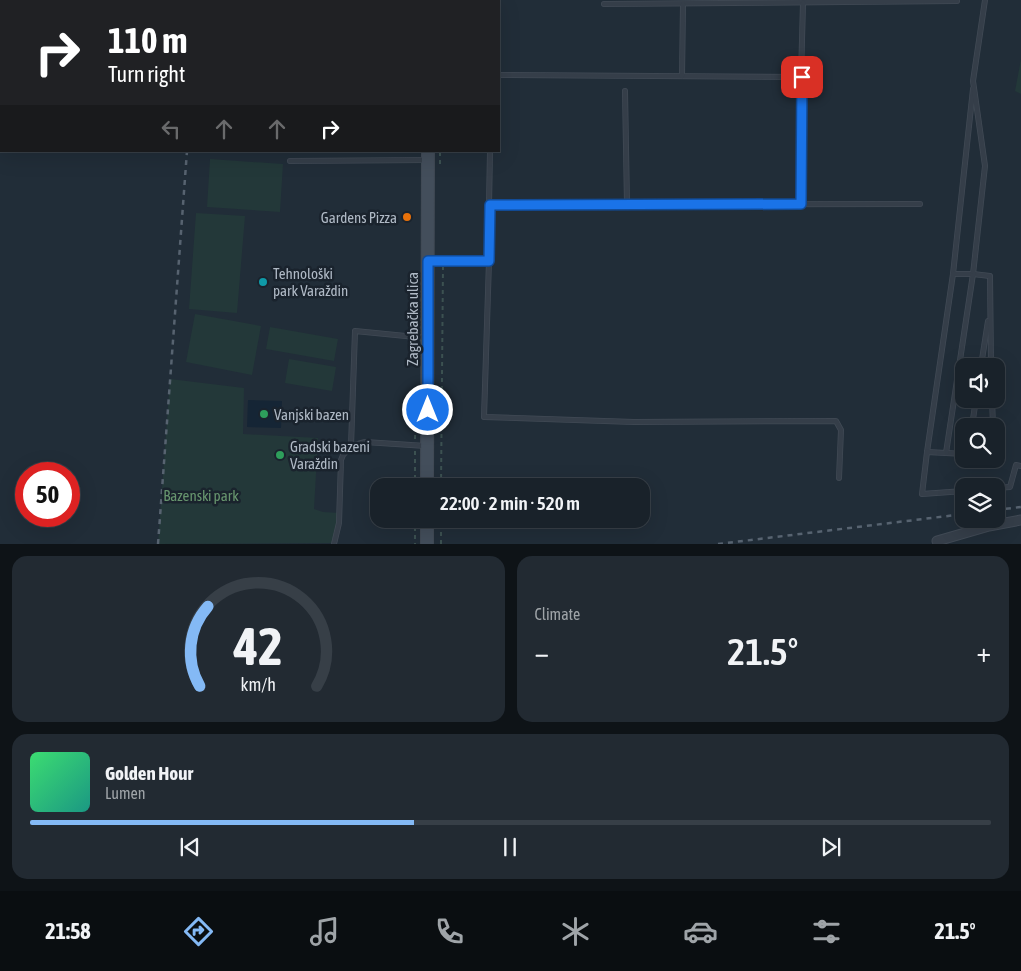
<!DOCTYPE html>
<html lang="en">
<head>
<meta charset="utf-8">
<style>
	body { margin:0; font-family:"Asap Condensed",sans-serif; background:#222a32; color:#f1f3f6; height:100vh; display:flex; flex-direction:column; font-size:19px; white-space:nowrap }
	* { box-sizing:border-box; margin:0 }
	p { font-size:16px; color:#9fa4a8 }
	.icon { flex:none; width:28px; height:28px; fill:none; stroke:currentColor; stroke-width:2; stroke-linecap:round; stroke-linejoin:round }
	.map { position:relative; height:544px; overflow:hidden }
	.details { display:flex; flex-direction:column; gap:12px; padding:12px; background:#0e1317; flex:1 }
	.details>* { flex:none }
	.banner { position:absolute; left:0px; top:0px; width:500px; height:152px; box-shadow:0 5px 20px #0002,0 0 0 1px #373f47; background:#202124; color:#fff; overflow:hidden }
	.buttons { position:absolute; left:955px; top:358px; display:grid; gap:10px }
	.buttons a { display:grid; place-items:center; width:50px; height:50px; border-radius:10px; background:#19222a; box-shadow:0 5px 20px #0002,0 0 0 1px #373f47; font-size:25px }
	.speed { position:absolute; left:15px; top:462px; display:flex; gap:10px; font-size:25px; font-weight:700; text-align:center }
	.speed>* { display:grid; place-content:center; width:65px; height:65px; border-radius:50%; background:#19222a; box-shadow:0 5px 20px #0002,0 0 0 1px #373f47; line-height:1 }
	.speed .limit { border:8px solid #d22; background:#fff; color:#111 }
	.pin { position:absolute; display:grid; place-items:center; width:42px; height:42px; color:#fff; margin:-21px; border-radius:10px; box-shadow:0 2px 8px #0006 }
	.me { position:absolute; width:55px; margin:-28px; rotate:0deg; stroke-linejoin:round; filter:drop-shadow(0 0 4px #0008) }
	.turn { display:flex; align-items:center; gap:18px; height:105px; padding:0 25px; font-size:22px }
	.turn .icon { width:65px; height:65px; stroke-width:2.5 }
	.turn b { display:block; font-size:35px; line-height:42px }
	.lanes { display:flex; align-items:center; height:48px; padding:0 25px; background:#0003; justify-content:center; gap:25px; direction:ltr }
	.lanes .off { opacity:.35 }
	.big { font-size:38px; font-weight:600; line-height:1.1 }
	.details .widget { flex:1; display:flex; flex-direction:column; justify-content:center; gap:8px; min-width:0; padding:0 18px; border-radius:15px; background:#222a32 }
	.details .dial { align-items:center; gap:0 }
	.dial svg { height:130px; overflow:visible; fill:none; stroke:#373f47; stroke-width:7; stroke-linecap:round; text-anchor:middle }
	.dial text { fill:#f1f3f6; stroke:none }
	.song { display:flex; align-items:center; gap:15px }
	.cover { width:60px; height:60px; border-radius:8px; background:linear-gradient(135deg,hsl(140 70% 55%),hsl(170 70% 35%)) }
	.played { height:5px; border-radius:2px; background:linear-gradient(90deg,#84b9f5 40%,#373f47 40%) }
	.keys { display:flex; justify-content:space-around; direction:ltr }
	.heat { display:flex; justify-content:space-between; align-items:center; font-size:28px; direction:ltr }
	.details .tiles { flex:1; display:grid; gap:12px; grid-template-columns:1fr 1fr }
	.widget:last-child { grid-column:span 2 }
	.trip { position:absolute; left:370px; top:478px; width:280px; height:50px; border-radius:15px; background:#19222a; box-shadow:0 5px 20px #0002,0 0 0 1px #373f47; font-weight:600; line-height:50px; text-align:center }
	.tabs { display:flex; height:80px; justify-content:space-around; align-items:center; background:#0a0e11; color:#9fa4a8 }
	.tabs .icon { width:35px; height:35px }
	.tabs .active { color:#84b9f5 }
	.tabs b { font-size:22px; color:#f1f3f6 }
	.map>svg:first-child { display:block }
	.green { fill:#233839 }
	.water { fill:#152535 }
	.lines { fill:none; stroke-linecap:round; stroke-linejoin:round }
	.lane-casing { stroke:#414a55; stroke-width:6 }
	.street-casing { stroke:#414a55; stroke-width:11 }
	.secondary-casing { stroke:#414a55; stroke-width:14 }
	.path { stroke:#3c5151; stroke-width:2; stroke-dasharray:4 4; stroke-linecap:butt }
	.lane { stroke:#353e49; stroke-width:4.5 }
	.street { stroke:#353e49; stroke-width:9 }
	.secondary { stroke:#434e5b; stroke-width:12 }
	.rail { stroke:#576370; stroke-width:2.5; stroke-dasharray:5 5; stroke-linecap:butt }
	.route-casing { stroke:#114b97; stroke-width:12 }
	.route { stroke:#1a73e8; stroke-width:9 }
	.food-dot { fill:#e8710a; stroke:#1a232d; stroke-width:2 }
	.culture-dot { fill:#0f9aa8; stroke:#1a232d; stroke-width:2 }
	.leisure-dot { fill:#2e9e5b; stroke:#1a232d; stroke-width:2 }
	.labels { text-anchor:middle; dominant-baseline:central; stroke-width:5; stroke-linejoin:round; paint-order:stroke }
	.poi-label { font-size:15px; fill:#afb9c5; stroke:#1a232d; text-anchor:start }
	.street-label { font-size:15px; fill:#afb9c5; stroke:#1a232d }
	.park-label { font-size:15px; fill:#67956e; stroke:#1a232d }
</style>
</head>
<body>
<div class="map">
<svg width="1021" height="544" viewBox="0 0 1021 544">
	<rect width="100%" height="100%" fill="#212d38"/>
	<g class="green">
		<rect x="240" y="0" width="168" height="1"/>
		<path d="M1021,59V94L1015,91Z"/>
		<path d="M210,159L283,164L280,212L207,207Z"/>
		<path d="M196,213L245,216L237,313L189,309Z"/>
		<path d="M195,314L261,326L252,375L186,362Z"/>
		<path d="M270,327L338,339L334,361L266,349Z"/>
		<path d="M289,359L336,367L332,391L285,383Z"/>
		<path d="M170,379L244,388L243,434L318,438L314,509L323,512L340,513L334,543L158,544Z"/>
	</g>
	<path class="water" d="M248,400L282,401L281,428L247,427Z"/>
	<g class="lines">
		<defs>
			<g id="lane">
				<path d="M171,0L172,1"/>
				<path d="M94,1V0"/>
				<path d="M144,1L145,0"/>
				<path d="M604,4L957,1"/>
				<path d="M0,45H1"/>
				<path d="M499,75L801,77V204"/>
				<path d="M682,76L683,4"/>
				<path d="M801,77L803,3"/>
				<path d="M625,91L627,204"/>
				<path d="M290,161L427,160"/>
				<path d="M489,205L490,151"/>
				<path d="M429,261H489L484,417L634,422L836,421L841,430L839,478"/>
				<path d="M489,261V205L920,204"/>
				<path d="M953,274L973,89"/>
				<path d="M981,366L988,321"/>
				<path d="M992,399L993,426"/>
				<path d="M972,426L976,399"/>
				<path d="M351,446L355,331L426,338"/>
				<path d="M927,452L953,274H973L990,276L991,366"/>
				<path d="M946,453L964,454"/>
				<path d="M996,488L1010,487L1016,465L1021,466"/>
				<path d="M964,491L922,494L927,452L946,453L973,274L985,166L973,81L985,0"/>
				<path d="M334,544L339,523L341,460L343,455L351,446L365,442L426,446"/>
			</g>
			<path id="street" d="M937,541L989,526L1021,520"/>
			<g id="secondary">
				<path d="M429,1V0"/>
				<path d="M427,486L428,151"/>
				<path d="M427,544V519"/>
			</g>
		</defs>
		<use href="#lane" class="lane-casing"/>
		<use href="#street" class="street-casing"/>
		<use href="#secondary" class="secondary-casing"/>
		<g class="path">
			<path d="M451,0V1"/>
			<path d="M440,164V151"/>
			<path d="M415,439L416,404"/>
			<path d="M415,451V486"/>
			<path d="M441,486L443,266"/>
			<path d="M415,519V544"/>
			<path d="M441,544V519"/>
		</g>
		<use href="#lane" class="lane"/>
		<use href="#street" class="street"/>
		<use href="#secondary" class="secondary"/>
		<g class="rail">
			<path d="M199,1V0"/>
			<path d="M996,510L1021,507"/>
			<path d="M158,544L187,151"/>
			<path d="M718,544L964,514"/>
		</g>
	</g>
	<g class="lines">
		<defs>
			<path id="route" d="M428,410V261H489L490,205L801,204L802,77"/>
		</defs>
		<use href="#route" class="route-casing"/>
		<use href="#route" class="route"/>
	</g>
	<circle class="food-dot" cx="407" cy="217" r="5"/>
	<circle class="culture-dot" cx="263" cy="282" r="5"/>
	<g class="leisure-dot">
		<circle cx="264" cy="414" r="5"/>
		<circle cx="280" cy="455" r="5"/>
	</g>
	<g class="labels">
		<g class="poi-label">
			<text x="397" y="217" text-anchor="end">Gardens Pizza</text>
			<text x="273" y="273">Tehnološki<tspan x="273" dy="17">park Varaždin</tspan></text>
			<text x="274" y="414">Vanjski bazen</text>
			<text x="290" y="446">Gradski bazeni<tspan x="290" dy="17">Varaždin</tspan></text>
		</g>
		<g class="street-label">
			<text transform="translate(412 319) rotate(-90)">Zagrebačka ulica</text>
		</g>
		<g class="park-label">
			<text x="201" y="495">Bazenski park</text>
		</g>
	</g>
</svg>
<div class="buttons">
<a><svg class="icon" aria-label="sound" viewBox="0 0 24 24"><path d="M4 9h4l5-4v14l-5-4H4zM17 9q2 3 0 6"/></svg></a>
<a><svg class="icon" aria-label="search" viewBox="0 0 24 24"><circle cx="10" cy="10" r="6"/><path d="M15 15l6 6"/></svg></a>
<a><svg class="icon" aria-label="layers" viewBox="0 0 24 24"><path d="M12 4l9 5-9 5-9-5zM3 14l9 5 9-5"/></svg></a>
</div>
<div class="speed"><div class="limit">50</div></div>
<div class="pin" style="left:802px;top:77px;background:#d93025"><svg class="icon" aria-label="arrive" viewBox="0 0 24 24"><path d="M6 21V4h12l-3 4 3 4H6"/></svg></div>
<svg class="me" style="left:428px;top:410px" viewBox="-20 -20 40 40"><circle r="17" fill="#1a73e8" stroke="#fff" stroke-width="3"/><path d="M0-11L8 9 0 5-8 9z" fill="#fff"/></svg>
<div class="trip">22:00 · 2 min · 520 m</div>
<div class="banner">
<div class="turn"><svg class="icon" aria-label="right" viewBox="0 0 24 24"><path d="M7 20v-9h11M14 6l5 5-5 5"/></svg><div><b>110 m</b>Turn right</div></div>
<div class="lanes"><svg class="icon off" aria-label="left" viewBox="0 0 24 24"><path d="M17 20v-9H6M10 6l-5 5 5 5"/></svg><svg class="icon off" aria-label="ahead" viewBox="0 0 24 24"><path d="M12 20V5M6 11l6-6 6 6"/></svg><svg class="icon off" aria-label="ahead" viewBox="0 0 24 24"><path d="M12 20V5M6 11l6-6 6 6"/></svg><svg class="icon" aria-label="right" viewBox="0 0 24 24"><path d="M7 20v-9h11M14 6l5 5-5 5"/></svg></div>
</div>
</div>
<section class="details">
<div class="tiles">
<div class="widget dial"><svg viewBox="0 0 100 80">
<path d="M14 69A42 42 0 1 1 86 69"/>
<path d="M14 69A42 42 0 0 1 19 20" stroke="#84b9f5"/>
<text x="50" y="56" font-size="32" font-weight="700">42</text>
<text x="50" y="72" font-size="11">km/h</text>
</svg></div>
<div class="widget"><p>Climate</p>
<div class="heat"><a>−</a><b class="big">21.5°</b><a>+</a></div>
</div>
<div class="widget">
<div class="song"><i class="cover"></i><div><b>Golden Hour</b><p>Lumen</p></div></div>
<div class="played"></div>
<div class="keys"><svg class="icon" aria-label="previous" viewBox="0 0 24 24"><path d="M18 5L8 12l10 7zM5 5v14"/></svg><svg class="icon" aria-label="pause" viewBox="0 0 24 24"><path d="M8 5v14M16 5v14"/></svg><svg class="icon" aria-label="next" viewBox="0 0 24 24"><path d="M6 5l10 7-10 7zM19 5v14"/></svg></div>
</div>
</div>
</section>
<nav class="tabs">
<b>21:58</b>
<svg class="icon active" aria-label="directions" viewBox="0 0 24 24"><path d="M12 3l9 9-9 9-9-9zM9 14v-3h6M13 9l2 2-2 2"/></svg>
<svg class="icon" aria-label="music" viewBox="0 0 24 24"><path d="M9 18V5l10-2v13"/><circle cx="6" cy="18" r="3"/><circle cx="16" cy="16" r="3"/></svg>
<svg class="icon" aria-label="phone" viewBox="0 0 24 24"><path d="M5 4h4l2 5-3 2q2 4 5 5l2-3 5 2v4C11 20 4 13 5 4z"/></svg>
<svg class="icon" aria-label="climate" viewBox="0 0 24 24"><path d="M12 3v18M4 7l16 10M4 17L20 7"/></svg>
<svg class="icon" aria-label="car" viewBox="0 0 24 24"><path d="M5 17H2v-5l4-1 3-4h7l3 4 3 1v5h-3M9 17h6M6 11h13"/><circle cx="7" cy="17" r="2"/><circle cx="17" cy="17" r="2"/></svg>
<svg class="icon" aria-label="filters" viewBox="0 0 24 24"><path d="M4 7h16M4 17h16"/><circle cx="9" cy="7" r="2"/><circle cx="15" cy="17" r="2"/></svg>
<b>21.5°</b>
</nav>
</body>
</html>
